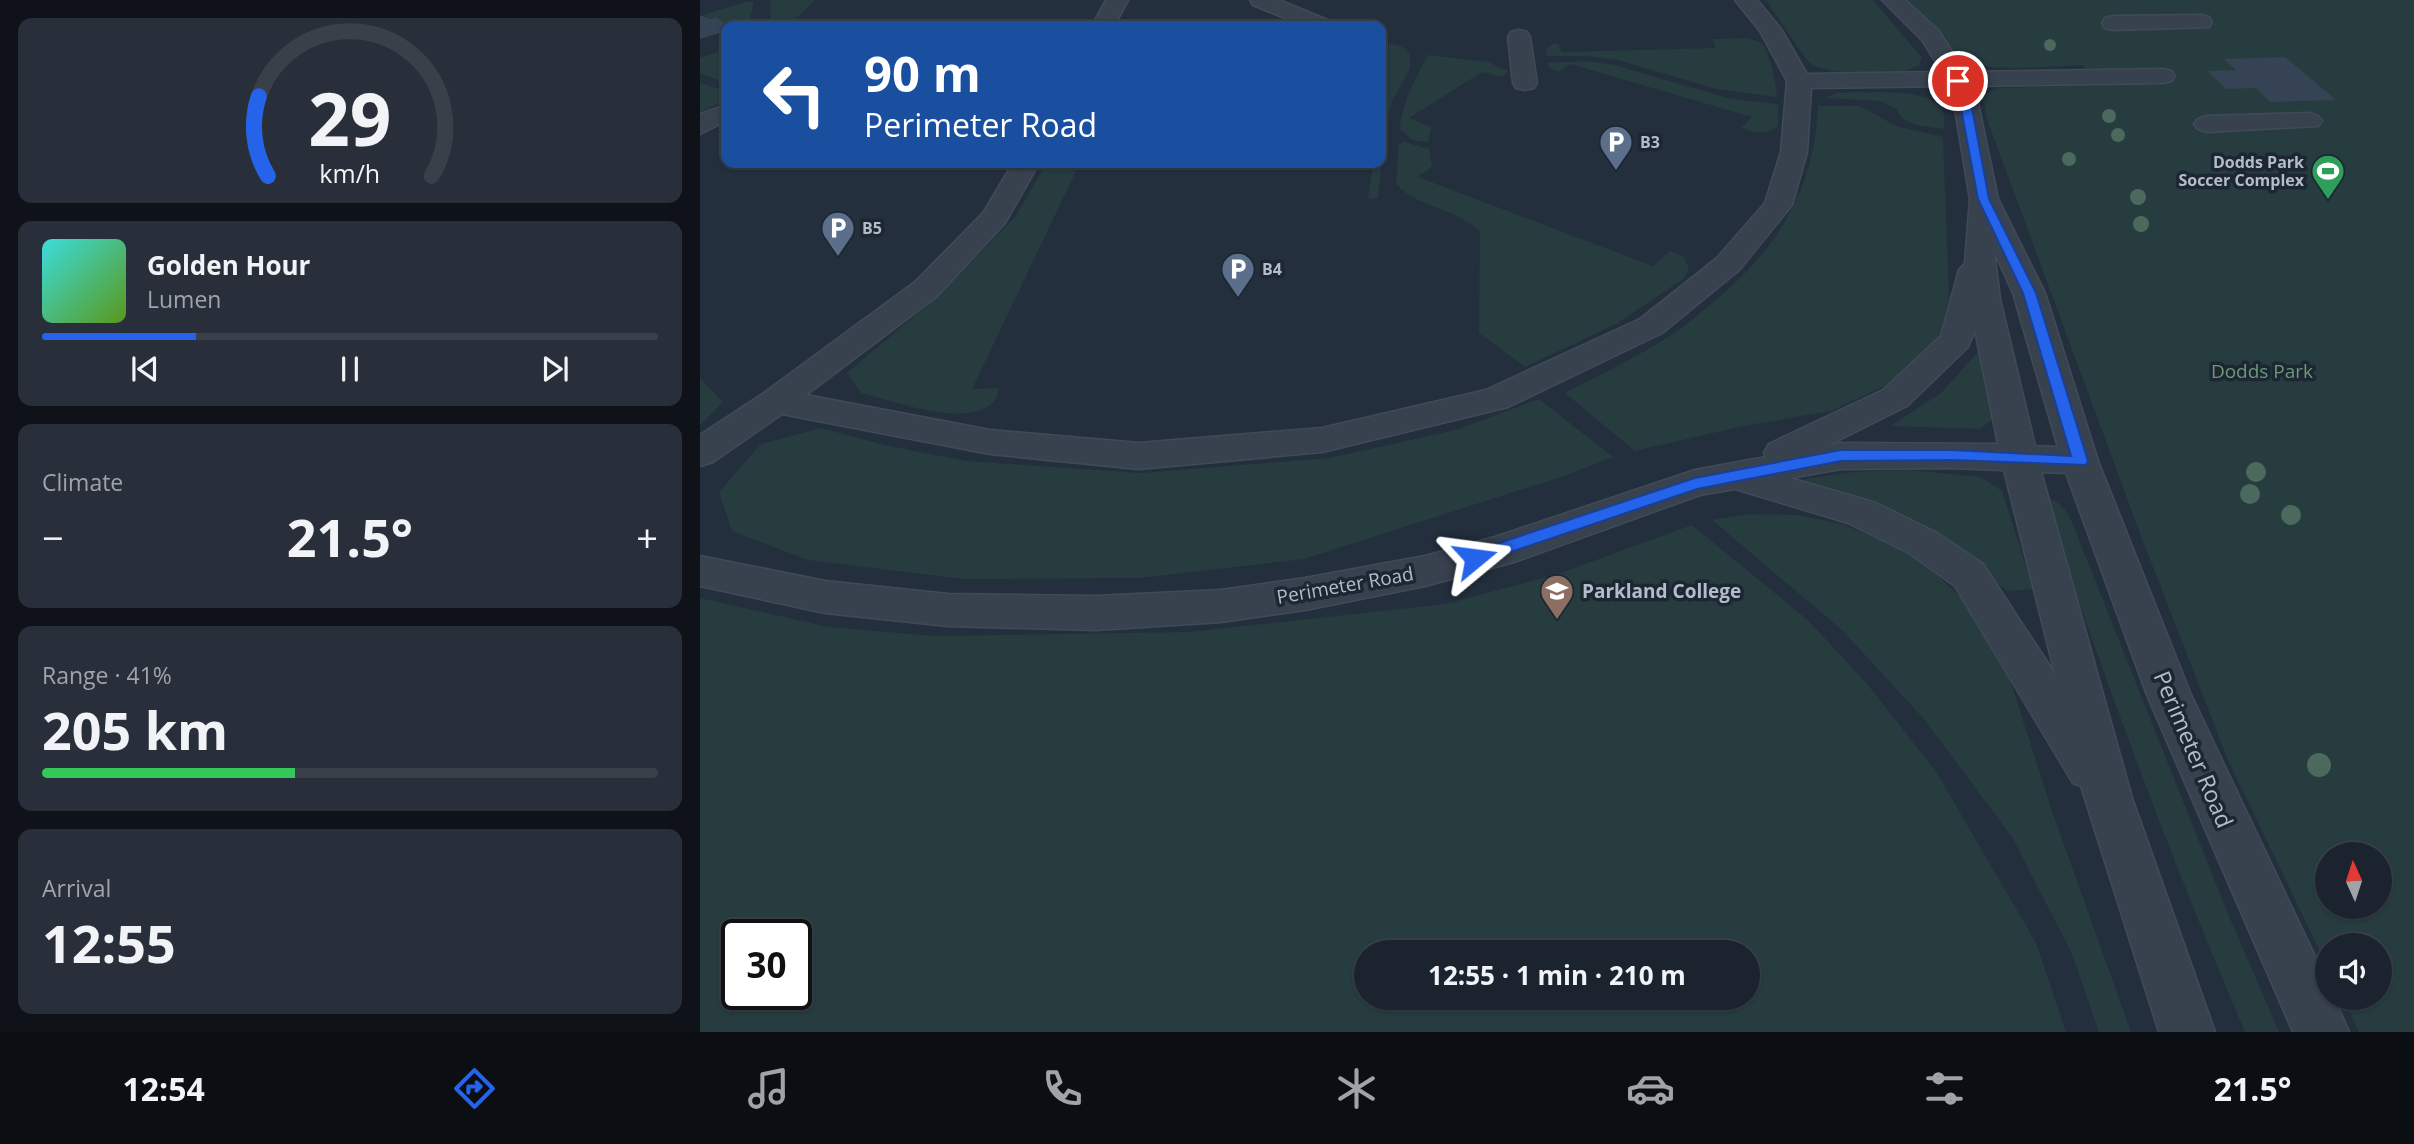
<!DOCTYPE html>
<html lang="en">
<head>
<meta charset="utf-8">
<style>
	body { margin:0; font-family:"Open Sans",sans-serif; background:#282f3a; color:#f1f3f6; height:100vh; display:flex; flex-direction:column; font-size:26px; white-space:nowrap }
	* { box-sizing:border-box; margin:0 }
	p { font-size:23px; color:#a0a4aa }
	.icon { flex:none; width:38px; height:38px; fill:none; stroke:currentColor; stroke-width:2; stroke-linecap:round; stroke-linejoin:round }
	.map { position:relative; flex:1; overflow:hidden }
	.side { display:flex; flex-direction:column; gap:18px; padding:18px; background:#0f1319; width:700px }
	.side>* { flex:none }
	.hud { position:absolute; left:21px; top:21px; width:665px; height:147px; border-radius:14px; box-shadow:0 2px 5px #0004,0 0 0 2px #39404a; background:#1a4fa0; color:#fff; overflow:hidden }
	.needle { width:46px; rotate:357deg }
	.controls { position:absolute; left:1615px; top:842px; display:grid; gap:14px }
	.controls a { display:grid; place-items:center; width:77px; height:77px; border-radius:50%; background:#1b232e; box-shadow:0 2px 5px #0004,0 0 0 2px #39404a; font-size:35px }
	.speed { position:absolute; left:21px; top:919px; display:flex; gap:14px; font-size:35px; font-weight:700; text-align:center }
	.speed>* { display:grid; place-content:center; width:91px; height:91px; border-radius:50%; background:#1b232e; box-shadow:0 2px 5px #0004,0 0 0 2px #39404a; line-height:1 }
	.speed .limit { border:4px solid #111; border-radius:10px; background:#fff; color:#111 }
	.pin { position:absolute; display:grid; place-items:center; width:60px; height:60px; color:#fff; margin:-30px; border:4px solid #fff; border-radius:50%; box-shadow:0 2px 7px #0007 }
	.me { position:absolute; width:77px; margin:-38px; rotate:74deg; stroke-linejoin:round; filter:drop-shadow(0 0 5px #0008) }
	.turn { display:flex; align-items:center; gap:24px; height:147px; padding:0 28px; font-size:32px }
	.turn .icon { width:91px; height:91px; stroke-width:2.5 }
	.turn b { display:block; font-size:49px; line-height:60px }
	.big { font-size:52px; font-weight:700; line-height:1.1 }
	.side .tile { flex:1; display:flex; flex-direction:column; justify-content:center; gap:10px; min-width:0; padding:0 24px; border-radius:14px; background:#282f3a }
	.side .dial { align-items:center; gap:0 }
	.dial svg { height:182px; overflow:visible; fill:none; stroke:#39404a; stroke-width:7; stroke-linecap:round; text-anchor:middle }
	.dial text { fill:#f1f3f6; stroke:none }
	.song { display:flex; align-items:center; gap:21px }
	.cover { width:84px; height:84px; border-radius:10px; background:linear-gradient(135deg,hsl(180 70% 55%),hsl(90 70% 35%)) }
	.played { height:7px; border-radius:4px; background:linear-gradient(90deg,#2563eb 25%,#39404a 25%) }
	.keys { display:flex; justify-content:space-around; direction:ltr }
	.heat { display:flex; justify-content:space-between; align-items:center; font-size:38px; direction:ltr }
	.charge { height:10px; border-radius:5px; background:linear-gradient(90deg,#34c759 41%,#39404a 0) }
	.trip { position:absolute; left:654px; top:940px; width:406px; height:70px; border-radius:35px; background:#1b232e; box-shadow:0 2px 5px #0004,0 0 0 2px #39404a; font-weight:700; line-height:70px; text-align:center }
	.tab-bar { display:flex; height:112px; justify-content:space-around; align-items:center; background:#0b0e12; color:#a0a4aa }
	.tab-bar .icon { width:49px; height:49px }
	.tab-bar .selected { color:#2563eb }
	.tab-bar b { font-size:32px; color:#f1f3f6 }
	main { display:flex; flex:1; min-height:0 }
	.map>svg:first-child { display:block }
	.green { fill:#263c3f; fill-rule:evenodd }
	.building { fill:#364354 }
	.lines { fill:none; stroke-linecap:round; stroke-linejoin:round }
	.minor-casing { stroke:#414a57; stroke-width:3 }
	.minor { fill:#38414e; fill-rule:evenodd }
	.tree { fill:#4b6a5d }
	.route { fill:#2563eb; stroke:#184099; stroke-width:2 }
	.labels { text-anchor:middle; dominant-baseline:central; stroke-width:7; stroke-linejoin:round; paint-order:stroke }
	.far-poi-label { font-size:16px; font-weight:bold; fill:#b4bcc9; stroke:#1d2633; text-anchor:start }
	.park-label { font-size:19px; fill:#6b9a76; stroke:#1d2633 }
	.street-label { font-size:19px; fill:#b4bcc9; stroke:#1d2633 }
	.poi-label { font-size:19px; font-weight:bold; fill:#b4bcc9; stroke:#1d2633; text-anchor:start }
	.near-street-label { font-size:23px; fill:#b4bcc9; stroke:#1d2633 }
</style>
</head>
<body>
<main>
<section class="side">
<div class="tile dial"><svg viewBox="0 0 100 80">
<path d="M14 69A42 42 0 1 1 86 69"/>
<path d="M14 69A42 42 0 0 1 10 34" stroke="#2563eb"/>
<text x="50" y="56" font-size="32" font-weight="700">29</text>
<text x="50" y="72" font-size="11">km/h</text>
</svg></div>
<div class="tile">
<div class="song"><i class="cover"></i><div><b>Golden Hour</b><p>Lumen</p></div></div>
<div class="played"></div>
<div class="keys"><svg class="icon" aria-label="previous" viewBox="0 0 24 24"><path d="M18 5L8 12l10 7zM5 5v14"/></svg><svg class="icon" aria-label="pause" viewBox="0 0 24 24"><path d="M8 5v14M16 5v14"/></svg><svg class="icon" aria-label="next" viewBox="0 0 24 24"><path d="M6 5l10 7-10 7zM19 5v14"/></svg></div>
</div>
<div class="tile"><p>Climate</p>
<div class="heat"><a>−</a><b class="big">21.5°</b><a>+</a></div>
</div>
<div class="tile"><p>Range · 41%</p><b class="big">205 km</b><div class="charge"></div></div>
<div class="tile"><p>Arrival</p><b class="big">12:55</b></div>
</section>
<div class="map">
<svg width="1714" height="1032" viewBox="0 0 1714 1032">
	<rect width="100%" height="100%" fill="#242f3e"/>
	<g class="green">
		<path d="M70,0H115L88,26H67L71,22Z"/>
		<path d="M1066,0H1173L1222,58L1218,66C1198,77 1131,77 1110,63C1105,59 1073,10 1066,0Z"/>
		<path d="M1205,0H1714V1032H1659L1643,998H1680V945H1628L1627,966L1528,760L1441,536L1288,122L1282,95L1300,88L1399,85L1383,65C1358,66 1280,73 1262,60C1240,44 1228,17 1205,0ZM1628,854H1680V906H1628Z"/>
		<path d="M45,2H54L48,26H29L16,17L10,19L3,15Z"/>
		<path d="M1048,38L1062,43C1072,61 1075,77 1077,97L1017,89L914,59L885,56H847L846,49L852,44H858L862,52L1015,48L1013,39Z"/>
		<path d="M689,44C697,44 708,47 710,57C713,73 697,88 692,102C684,124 681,173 678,198L668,199L673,163H681V104Z"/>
		<path d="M26,49V83L0,73V58Z"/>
		<path d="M728,55L788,62L808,71L802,77L782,72L709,118L731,127L728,142L712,140L700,129C702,101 715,80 728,55Z"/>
		<path d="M888,61L914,65L1031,99L1078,104V126C1067,136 1055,133 1041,128L1052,117L870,64L858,72L849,68L847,63Z"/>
		<path d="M0,83L26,91V99L0,113Z"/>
		<path d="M1161,92C1181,93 1236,88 1244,113C1245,117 1244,125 1244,129L1216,125L1203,119L1196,109L1180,101L1125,98L1136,93Z"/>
		<path d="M1118,106H1160L1196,126L1243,137L1249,298L1238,342L1193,382L1131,411L1043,426L935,451L865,393C899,375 935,358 968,337C982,329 994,318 1006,308C1074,254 1114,194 1118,106Z"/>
		<path d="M704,142L729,149L732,166L718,177L953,266L970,251L984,257L989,269L983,279L916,324L825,367L779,333L780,232C755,207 719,209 696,184L699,145Z"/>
		<path d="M347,163H380L272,389L300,388C298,393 296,400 293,403C264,428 195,401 161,393L147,373L236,298L315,217Z"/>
		<path d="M1280,350L1293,419L1280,429L1191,426L1241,393Z"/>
		<path d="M0,378L23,402L0,425Z"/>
		<path d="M839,399L913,457L867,475L604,559L440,578L263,579L108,560L32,531L19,492L61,444L121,428L184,445L266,461L441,473L630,458L756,430Z"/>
		<path d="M1210,470L1281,477L1302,491L1333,589L1307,591L1235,534L1175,502L1101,487L1104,479L1154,472Z"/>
		<path d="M1344,499C1360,500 1363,506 1371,520L1528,914L1579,1032H1545C1470,857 1404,679 1344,499Z"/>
		<path d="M1048,514L1097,515L1142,524L1198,547L1238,576L1275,611L1301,652L1353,814L1431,1032H1399L1372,954L1312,837L1223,718L1142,630L1012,520Z"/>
		<path d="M992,525L1109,621L1167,684L1235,770L1336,943L1366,1032H0V598L129,627L235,636L489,632L745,604L858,574ZM37,934H96V994H37ZM667,952H1048V998H667Z"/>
	</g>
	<g class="building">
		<path d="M0,15L10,19L16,17L29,26H26V31L0,39Z"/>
		<path d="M1585,57L1636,100L1570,102L1556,88L1526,89L1507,71L1536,70L1524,59Z"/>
	</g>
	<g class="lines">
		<defs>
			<g id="minor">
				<path d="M406,0H428L414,26H392Z"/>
				<path d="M550,0H579L630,21L633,26H604L553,5Z"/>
				<path d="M1035,0H1057L1081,29L1107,74L1242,72L1222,40L1182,0H1205L1238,30L1265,72L1463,69L1471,71L1475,76L1471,81L1463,83L1272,86L1278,103L1298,199L1345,293L1398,461L1491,695L1628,984V998H1634L1649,1032H1593L1447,695L1366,473L1341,472L1432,798L1515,1032H1459L1381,786L1373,783L1255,586L1209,553L1148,523L1035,489L1000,495L814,562L725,586L605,610L521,622L396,630L248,626L125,613L0,586V556L125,581L248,594L396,596L521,590L605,578L725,556L795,537L995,470L1066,457L1064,453L1069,444L1183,390L1241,336L1259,270L1265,263L1270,199L1254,103L1248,86L1111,88L1107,152L1092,205L1039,270L962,333L808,407L622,452L439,469L290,454L82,414L13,462L0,466V435L64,393L215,282L283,213L313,163H339L305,223L237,296L106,395L290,430L439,443L622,428L786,390L940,319L1017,258L1065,203L1081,152L1087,81L1060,31ZM1294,251L1313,293L1358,447L1335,446L1300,299ZM1275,330L1298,444L1141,443L1127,446L1207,406L1268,347ZM1252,468L1304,470L1355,674L1283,564L1237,533L1176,503L1090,478L1141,469Z"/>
				<path d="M1501,15L1509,17L1512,22L1509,27L1413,30L1405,28L1402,23L1405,18L1413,16Z"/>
				<path d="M819,30L827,32L830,37L837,83L834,88L825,90L816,88L813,83L808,37L811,32Z"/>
				<path d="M26,105V121L0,134V114Z"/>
				<path d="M1609,113L1618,116L1622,121L1618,126L1507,132L1498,129L1494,124L1498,119L1507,116Z"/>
			</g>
		</defs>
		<use href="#minor" class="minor-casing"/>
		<use href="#minor" class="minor"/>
	</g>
	<g class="tree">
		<circle cx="1350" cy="45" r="6"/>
		<circle cx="1409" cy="116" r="7"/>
		<circle cx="1418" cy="135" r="7"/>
		<circle cx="1369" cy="159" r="7"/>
		<circle cx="1438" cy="197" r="8"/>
		<circle cx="1441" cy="224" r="8"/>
		<circle cx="1556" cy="472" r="10"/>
		<circle cx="1550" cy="494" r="10"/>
		<circle cx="1591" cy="515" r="10"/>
		<circle cx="1619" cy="765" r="12"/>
	</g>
	<path class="route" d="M1258,78L1263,81L1271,103L1289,199L1336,293L1388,461L1386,465L1252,460L1141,461L997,489L781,562H769L767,558L769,553L995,478L1141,450H1252L1371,456L1323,293L1278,199L1260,103L1253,81Z"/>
	<defs>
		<symbol id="parking-pin" viewBox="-11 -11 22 30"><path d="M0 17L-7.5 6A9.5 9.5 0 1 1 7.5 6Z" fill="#5c6f8a" stroke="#1d2633"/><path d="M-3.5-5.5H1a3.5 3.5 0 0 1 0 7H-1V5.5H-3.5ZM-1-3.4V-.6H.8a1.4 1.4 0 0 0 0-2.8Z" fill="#fff"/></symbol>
		<symbol id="stadium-pin" viewBox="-11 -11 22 30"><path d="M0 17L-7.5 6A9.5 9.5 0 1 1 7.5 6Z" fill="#2e9e5b" stroke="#1d2633"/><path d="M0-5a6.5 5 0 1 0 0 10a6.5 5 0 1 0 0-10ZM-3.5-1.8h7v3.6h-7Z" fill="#fff"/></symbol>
		<symbol id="university-pin" viewBox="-11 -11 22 30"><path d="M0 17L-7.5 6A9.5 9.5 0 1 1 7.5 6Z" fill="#8d6e63" stroke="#1d2633"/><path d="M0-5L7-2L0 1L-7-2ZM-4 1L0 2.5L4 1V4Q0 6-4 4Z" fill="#fff"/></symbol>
	</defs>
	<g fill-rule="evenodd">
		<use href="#parking-pin" x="897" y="123" width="38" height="52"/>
		<use href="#stadium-pin" x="1609" y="152" width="38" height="52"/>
		<use href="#parking-pin" x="119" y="209" width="38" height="52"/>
		<use href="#parking-pin" x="519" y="250" width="38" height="52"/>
		<use href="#university-pin" x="838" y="572" width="38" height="52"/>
	</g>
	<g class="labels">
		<g class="far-poi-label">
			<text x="940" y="142">B3</text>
			<text x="1604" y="162" text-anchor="end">Dodds Park<tspan x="1604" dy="18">Soccer Complex</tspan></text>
			<text x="162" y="228">B5</text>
			<text x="562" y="269">B4</text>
		</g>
		<g class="park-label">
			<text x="1562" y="371">Dodds Park</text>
		</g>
		<g class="street-label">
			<text transform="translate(645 585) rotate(-10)">Perimeter Road</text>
		</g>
		<g class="poi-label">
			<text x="882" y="591">Parkland College</text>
		</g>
		<g class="near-street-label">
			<text transform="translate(1494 749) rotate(67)">Perimeter Road</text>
		</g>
	</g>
</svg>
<div class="controls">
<a><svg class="needle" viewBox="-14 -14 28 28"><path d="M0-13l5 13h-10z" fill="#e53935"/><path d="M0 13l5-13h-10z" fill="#a0a4aa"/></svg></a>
<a><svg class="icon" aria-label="sound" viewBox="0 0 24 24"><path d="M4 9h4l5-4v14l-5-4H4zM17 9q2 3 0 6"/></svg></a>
</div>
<div class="speed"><div class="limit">30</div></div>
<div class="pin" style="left:1258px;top:81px;background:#d93025"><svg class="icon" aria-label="arrive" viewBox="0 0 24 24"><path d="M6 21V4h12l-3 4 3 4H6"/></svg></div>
<svg class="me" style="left:775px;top:558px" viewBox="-20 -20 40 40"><path d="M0-17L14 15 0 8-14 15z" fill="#2563eb" stroke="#fff" stroke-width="4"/></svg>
<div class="trip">12:55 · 1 min · 210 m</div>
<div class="hud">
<div class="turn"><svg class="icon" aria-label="left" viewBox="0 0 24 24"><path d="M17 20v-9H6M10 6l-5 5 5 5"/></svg><div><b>90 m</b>Perimeter Road</div></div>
</div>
</div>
</main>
<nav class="tab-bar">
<b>12:54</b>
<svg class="icon selected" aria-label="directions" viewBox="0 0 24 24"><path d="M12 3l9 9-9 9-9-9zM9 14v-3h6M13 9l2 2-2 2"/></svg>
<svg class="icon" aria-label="music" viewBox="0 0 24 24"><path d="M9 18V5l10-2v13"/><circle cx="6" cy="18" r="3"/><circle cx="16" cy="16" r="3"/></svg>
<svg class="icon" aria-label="phone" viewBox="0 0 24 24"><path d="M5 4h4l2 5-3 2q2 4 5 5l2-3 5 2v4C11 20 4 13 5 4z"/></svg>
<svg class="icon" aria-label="climate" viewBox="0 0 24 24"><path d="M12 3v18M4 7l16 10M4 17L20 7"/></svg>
<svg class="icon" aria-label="car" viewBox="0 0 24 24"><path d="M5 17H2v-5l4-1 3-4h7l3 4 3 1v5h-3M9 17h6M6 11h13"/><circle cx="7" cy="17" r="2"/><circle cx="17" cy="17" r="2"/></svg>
<svg class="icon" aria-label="filters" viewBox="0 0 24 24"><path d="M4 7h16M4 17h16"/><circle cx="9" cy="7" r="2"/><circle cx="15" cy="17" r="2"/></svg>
<b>21.5°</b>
</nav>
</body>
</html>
